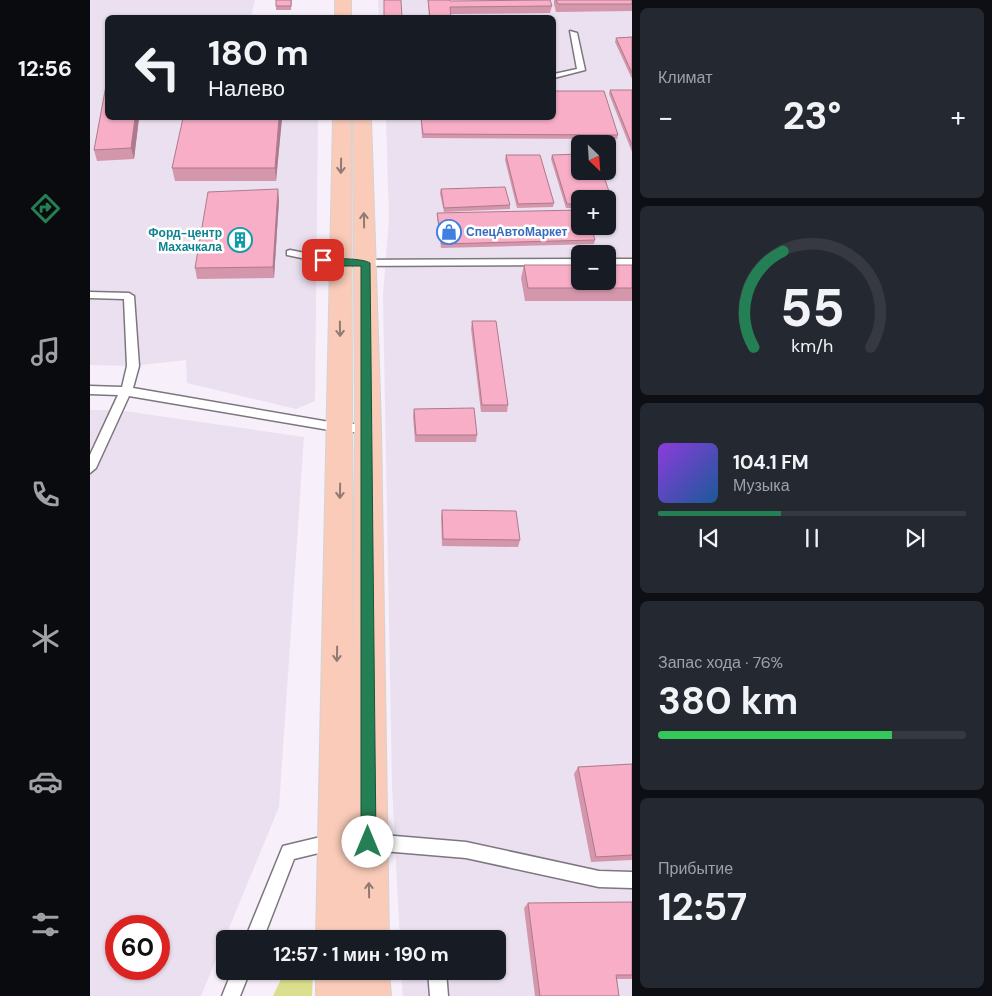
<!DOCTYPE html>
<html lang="ru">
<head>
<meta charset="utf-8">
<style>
	body { margin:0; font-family:"DM Sans",sans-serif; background:#242831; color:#f1f3f6; height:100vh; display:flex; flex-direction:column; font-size:19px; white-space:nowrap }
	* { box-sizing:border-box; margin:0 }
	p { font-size:16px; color:#9ea1a6 }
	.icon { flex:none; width:28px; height:28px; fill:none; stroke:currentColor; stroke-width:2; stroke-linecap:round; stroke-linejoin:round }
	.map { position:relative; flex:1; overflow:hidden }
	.details { display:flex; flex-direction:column; gap:8px; padding:8px; background:#0d0f14; width:360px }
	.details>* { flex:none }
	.guide { position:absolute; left:15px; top:15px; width:451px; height:105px; border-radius:8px; box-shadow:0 1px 4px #0004; background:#171b24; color:#f1f3f6; overflow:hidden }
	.needle { width:32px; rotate:155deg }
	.fabs { position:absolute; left:481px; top:135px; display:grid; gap:10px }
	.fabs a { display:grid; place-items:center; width:45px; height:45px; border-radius:8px; background:#171b24; box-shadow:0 1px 4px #0004; font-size:25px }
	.speed { position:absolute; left:15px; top:915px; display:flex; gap:10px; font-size:25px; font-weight:700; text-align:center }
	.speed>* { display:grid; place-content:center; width:65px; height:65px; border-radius:50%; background:#171b24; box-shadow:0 1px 4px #0004; line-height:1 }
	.speed .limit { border:8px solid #d22; background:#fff; color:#111 }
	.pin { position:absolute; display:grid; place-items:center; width:42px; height:42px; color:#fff; margin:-21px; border-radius:10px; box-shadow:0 2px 8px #0006 }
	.me { position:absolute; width:55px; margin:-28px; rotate:0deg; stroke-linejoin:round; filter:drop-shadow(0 0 4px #0008) }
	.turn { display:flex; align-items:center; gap:18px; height:105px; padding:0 20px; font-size:22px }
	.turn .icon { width:65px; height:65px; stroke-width:2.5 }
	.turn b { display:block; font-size:35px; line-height:42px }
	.big { font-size:38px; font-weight:700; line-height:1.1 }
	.details .card { flex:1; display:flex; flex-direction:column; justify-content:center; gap:8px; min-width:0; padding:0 18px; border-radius:8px; background:#242831 }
	.details .dial { align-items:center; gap:0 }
	.dial svg { height:130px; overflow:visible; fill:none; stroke:#363941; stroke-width:7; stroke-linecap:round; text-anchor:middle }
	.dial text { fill:#f1f3f6; stroke:none }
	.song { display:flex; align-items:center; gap:15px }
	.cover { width:60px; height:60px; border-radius:8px; background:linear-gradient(135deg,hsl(270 70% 55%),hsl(210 70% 35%)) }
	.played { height:5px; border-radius:2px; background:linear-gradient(90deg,#257f54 40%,#363941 40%) }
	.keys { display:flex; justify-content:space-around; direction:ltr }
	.heat { display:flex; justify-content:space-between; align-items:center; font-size:28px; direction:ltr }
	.charge { height:8px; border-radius:4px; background:linear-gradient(90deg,#34c759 76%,#363941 0) }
	.trip { position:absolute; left:126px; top:930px; width:290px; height:50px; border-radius:8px; background:#171b24; box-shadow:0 1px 4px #0004; font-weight:700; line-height:50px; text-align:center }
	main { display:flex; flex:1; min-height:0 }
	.tab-bar { display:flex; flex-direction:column; width:90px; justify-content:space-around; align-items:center; background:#090b0e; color:#9ea1a6 }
	.tab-bar .icon { width:35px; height:35px }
	.tab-bar .current { color:#257f54 }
	.tab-bar b { font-size:22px; color:#f1f3f6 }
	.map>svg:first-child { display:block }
	.built { fill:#ebe0ef; fill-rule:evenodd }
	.green { fill:#dbdf8d }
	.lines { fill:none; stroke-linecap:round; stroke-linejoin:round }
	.lane-casing { stroke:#7d767f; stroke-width:3 }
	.primary-casing { stroke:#d4d3d4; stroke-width:2 }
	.lane { fill:#fff; fill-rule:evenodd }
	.primary { fill:#f9cbb8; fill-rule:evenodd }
	.wall { fill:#d496aa }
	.shaded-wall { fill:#ad7a8b }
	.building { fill:#f7aec6; stroke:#ad7a8b }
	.oneway { stroke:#907a73 }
	.route { fill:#257f54; stroke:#185337 }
	.labels { text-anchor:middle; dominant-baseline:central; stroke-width:5; stroke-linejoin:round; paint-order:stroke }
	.far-shop-label { font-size:12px; font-weight:bold; fill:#366cbe; stroke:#fff; text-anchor:start }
	.far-culture-label { font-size:12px; font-weight:bold; fill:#0d838f; stroke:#fff; text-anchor:end }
</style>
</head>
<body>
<main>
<nav class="tab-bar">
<b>12:56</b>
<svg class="icon current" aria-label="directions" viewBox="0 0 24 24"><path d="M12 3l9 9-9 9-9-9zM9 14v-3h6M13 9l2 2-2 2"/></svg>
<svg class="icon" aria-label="music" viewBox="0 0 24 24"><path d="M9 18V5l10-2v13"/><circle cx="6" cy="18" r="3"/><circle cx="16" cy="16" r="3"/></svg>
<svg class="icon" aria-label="phone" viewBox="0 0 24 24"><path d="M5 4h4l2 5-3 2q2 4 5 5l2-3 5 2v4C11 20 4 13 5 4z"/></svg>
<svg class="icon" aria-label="climate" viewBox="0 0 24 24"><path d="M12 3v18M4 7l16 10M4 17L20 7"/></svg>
<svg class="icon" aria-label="car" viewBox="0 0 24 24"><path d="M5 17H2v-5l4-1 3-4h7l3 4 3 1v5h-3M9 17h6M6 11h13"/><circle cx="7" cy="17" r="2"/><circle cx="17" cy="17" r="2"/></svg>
<svg class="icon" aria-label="filters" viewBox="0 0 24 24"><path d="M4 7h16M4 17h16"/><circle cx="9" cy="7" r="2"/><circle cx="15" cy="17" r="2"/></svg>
</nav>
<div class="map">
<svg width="542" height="996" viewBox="0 0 542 996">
	<rect width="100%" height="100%" fill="#f7effa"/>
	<g class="built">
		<path d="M0,0H165L161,17L18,18V118H228L225,401L206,409L97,383L96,360L43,366L0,365Z"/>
		<path d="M288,0H542V996H313L311,971H408V939H310L302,786L293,295L299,219L296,118H464V18L289,17ZM490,144H518V171H490ZM490,199H518V226H490ZM490,254H518V281H490Z"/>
		<path d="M0,410H27L214,437L189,807L111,996H0ZM26,926H69V969H26Z"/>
	</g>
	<path class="green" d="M195,971H223L222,996H183Z"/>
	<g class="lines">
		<defs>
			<g id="lane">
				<path d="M480,31L487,33L495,70L464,78V74L487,69Z"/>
				<path d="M200,250L250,260L490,259V265L250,266L197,255V251Z"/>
				<rect x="518" y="259" width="24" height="6"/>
				<path d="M0,292L39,293L44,296L49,366L43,388L251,424H278L284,428L278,432H251L39,396L6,468L0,473V455L28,395L0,394V386L32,387L37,366L34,299L0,298Z"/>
				<path d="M243,834L249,836L251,842L249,848L204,859L173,939H155L193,846Z"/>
				<path d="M281,834L376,842L509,871L542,872V888L509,887L376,858L281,850L275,848L273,842L275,836Z"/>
				<path d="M142,971H160L150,996H132Z"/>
				<path d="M338,971H356L358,996H340Z"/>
			</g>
			<g id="primary">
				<rect x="245" y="0" width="16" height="18"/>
				<path d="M243,118H261L263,674L265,428L263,118H281L291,428L299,939H226Z"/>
				<path d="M226,971H299L301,996H226Z"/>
			</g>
		</defs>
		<use href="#lane" class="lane-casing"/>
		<use href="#primary" class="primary-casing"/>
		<use href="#lane" class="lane"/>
		<use href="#primary" class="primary"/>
	</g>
	<g class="wall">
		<path d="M186,0H202L201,10H186Z"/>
		<path d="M338,0L360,1L462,6L460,13L361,14V18H339Z"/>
		<path d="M464,0H542V11L466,12L464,4Z"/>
		<path d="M542,37V79L525,42L526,38Z"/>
		<path d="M520,90H542V152L519,94Z"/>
		<path d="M49,118L44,159L7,161L4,150Z"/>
		<path d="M192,118L186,181H85L82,168Z"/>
		<path d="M331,118H464L528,135L527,139L332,138Z"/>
		<path d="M416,155L464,203L463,207L427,208L415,160Z"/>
		<path d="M462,155L523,203L522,207H518V199H490V208H476L461,159Z"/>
		<path d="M351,189L420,205V209L354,212L350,193Z"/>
		<path d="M189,200L184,278L107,279L105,268Z"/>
		<path d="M347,213L505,240L504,244L351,248L347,217Z"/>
		<path d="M434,265H542V301H435L431,278Z"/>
		<path d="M382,321L418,405L417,412H391L381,329Z"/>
		<path d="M324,409L387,435L386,442H325L323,416Z"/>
		<path d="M352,510L430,540L428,547L352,546L351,517Z"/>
		<path d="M542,764V860L501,862L484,774L488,767Z"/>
		<path d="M542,902V979H527L529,996H445L434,908L438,903Z"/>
	</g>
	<g class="shaded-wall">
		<path d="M45,118H49L44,159L41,148Z"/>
		<path d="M189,118H192L186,181L185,168Z"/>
		<path d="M188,189L189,200L184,278L183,267Z"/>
	</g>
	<g class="building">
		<rect x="186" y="0" width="15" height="6"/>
		<path d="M294,0H311L312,18H294Z"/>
		<path d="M338,0H359L360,1L460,0L462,6L360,7L361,18H340Z"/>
		<path d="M466,0H542V4H468Z"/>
		<path d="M542,37V73L526,38Z"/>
		<path d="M18,75V118H45L41,148L4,150Z"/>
		<path d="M520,90H542V145Z"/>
		<path d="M464,91H514L528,135L333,134L331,118H464Z"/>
		<path d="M93,118H189L185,168H82Z"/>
		<path d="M490,154V171H512L523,203H518V199H490V204H477L462,155Z"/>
		<path d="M416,155H450L464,203L428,204Z"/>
		<path d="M415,187L420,205L354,208L351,189Z"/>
		<path d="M188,189L183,267L105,268L118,192Z"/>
		<path d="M490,210V226H501L505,240L352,244L347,213Z"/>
		<path d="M434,265H490V281H518V265H542V288H438Z"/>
		<path d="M382,321H406L418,405H392Z"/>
		<path d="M384,408L387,435H326L324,409Z"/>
		<path d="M352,510L426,511L430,540L353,539Z"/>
		<path d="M542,764V855L506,857L488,767Z"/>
		<path d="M542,902V975H526L529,996H450L438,903Z"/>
	</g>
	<defs><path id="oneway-shaft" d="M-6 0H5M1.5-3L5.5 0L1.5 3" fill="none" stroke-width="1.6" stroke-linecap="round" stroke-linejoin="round" transform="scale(1.25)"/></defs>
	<g class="oneway">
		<use href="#oneway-shaft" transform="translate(251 166) rotate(91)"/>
		<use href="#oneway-shaft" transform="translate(274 220) rotate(-91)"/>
		<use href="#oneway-shaft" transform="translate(250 329) rotate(89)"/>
		<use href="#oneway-shaft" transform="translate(250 491) rotate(91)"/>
		<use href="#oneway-shaft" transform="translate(247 654) rotate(91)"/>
		<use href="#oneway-shaft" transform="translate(279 890) rotate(-91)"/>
	</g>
	<path class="route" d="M233,257C244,259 273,258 280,263L286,842L284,847L278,849L273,847L271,842V266H250L230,262L228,260Z"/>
	<defs>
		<symbol id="shop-ring" viewBox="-11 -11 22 22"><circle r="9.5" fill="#fff" stroke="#3f7fe0" stroke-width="1.5"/><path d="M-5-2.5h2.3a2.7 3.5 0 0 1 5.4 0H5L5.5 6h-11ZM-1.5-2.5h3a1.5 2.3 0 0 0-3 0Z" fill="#3f7fe0"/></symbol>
		<symbol id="building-ring" viewBox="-11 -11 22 22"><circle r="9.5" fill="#fff" stroke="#0f9aa8" stroke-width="1.5"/><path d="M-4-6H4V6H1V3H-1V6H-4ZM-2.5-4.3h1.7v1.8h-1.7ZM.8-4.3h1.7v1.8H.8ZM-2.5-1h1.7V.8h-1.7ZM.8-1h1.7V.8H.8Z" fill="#0f9aa8"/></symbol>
	</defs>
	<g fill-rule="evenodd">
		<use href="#shop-ring" x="345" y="218" width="28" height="28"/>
		<use href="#building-ring" x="136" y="226" width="28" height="28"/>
	</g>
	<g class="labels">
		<g class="far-shop-label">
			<text x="376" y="232">СпецАвтоМаркет</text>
		</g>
		<g class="far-culture-label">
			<text x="132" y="233">Форд-центр<tspan x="132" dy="14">Махачкала</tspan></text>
		</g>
	</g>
</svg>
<div class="fabs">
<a><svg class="needle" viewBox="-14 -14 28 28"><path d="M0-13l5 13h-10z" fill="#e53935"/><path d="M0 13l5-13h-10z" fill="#9ea1a6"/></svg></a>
<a>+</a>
<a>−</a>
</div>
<div class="speed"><div class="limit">60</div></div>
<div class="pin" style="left:233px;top:260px;background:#d93025"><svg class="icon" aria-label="arrive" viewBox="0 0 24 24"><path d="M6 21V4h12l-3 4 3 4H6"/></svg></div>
<svg class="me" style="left:278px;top:842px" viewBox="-20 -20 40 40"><circle r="19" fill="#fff"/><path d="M0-13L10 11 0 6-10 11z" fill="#257f54"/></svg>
<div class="trip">12:57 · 1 мин · 190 m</div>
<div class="guide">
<div class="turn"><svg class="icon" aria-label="left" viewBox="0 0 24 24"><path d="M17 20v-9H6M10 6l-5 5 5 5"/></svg><div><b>180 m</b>Налево</div></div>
</div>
</div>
<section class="details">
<div class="card"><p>Климат</p>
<div class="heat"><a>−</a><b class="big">23°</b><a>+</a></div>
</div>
<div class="card dial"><svg viewBox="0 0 100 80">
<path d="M14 69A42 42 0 1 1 86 69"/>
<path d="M14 69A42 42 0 0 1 32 10" stroke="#257f54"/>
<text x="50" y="56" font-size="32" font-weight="700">55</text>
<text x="50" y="72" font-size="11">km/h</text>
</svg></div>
<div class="card">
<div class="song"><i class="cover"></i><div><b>104.1 FM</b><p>Музыка</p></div></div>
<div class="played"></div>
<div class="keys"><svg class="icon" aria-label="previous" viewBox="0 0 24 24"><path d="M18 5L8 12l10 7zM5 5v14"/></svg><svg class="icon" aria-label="pause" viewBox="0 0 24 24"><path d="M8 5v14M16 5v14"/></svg><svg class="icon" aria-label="next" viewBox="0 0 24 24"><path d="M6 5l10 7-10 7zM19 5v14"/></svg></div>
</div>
<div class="card"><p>Запас хода · 76%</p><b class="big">380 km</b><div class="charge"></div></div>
<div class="card"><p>Прибытие</p><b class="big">12:57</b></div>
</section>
</main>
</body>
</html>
